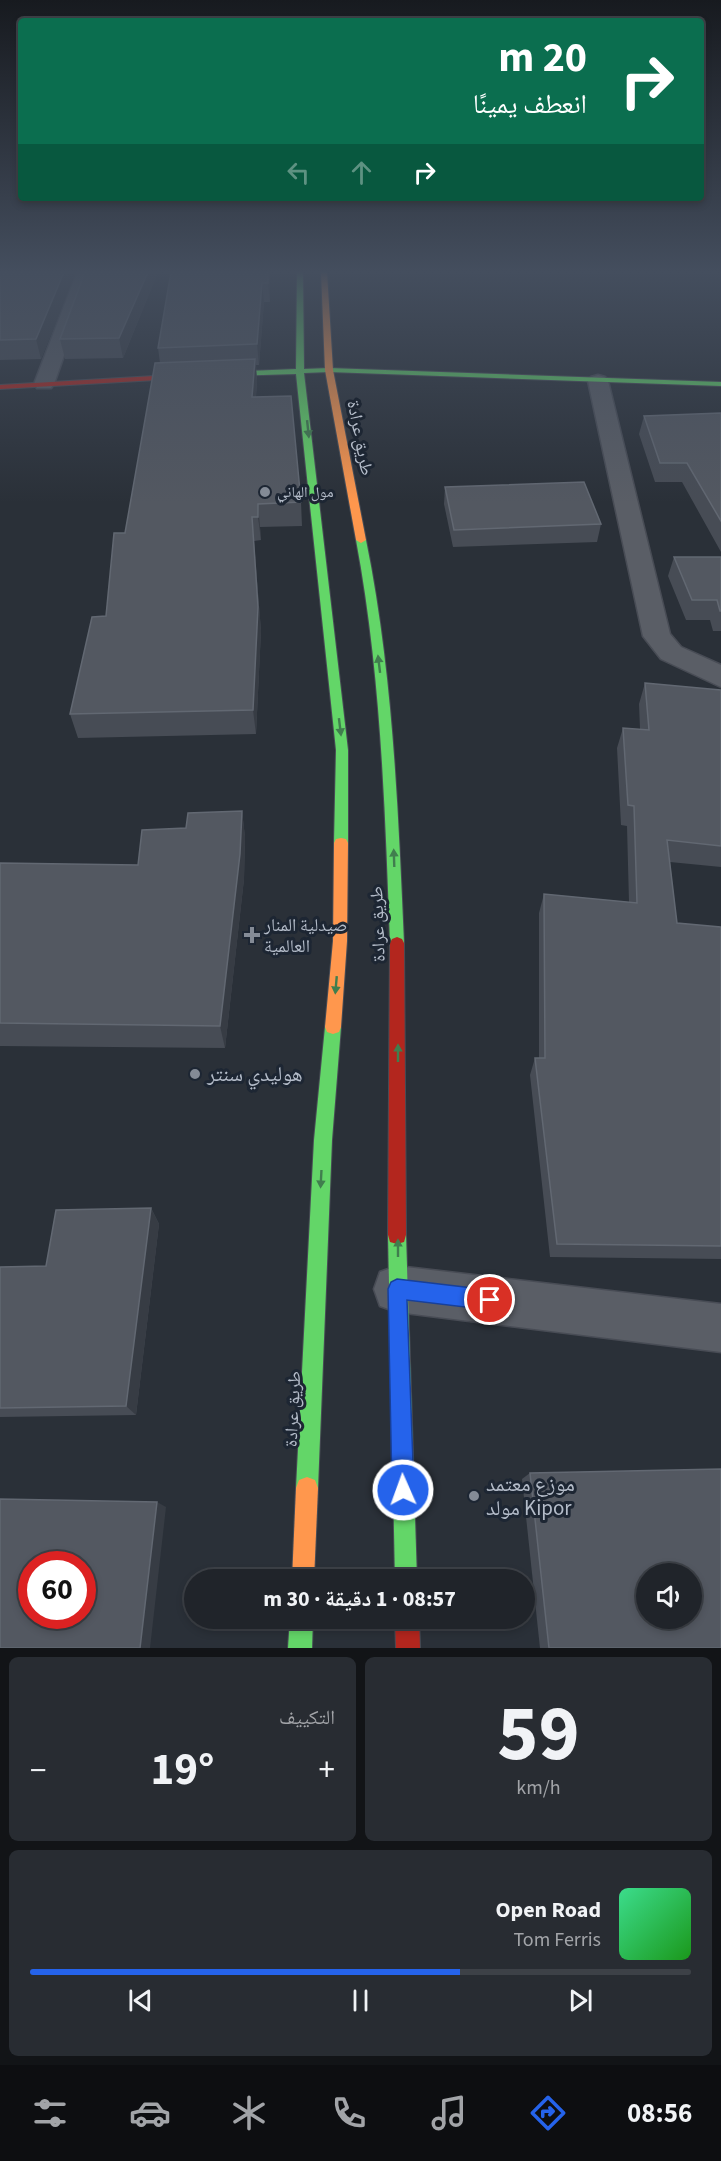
<!DOCTYPE html>
<html lang="ar">
<head>
<meta charset="utf-8">
<style>
	body { margin:0; font-family:"Source Sans 3","Noto Naskh Arabic",sans-serif; background:#282c32; color:#f1f3f6; direction:rtl; height:100vh; display:flex; flex-direction:column; font-size:22px; white-space:nowrap }
	* { box-sizing:border-box; margin:0 }
	p { font-size:20px; color:#a2a4a8 }
	.icon { flex:none; width:33px; height:33px; fill:none; stroke:currentColor; stroke-width:2; stroke-linecap:round; stroke-linejoin:round }
	.map { position:relative; height:1648px; overflow:hidden; direction:ltr }
	.sheet { display:flex; flex-direction:column; gap:9px; padding:9px; background:#121417; flex:1 }
	.sheet>* { flex:none }
	.guide { position:absolute; left:18px; top:18px; width:686px; height:183px; border-radius:6px; box-shadow:0 3px 9px #0003,0 0 0 2px #3d4147; direction:rtl; background:#0b6e4f; color:#fff; overflow:hidden }
	.fabs { position:absolute; left:636px; top:1563px; display:grid; gap:12px }
	.fabs a { display:grid; place-items:center; width:66px; height:66px; border-radius:50%; background:#20242a; box-shadow:0 3px 9px #0003,0 0 0 2px #3d4147; font-size:30px }
	.speed { position:absolute; left:18px; top:1551px; display:flex; gap:12px; font-size:30px; font-weight:700; text-align:center }
	.speed>* { display:grid; place-content:center; width:78px; height:78px; border-radius:50%; background:#20242a; box-shadow:0 3px 9px #0003,0 0 0 2px #3d4147; line-height:1 }
	.speed .limit { border:9px solid #d22; background:#fff; color:#111 }
	.pin { position:absolute; display:grid; place-items:center; width:51px; height:51px; color:#fff; margin:-26px; border:3px solid #fff; border-radius:50%; box-shadow:0 2px 6px #0007 }
	.me { position:absolute; width:66px; margin:-33px; rotate:358deg; stroke-linejoin:round; filter:drop-shadow(0 0 4px #0008) }
	.turn { display:flex; align-items:center; gap:21px; height:126px; padding:0 18px; font-size:27px }
	.turn .icon { width:78px; height:78px; stroke-width:2.5 }
	.turn b { display:block; font-size:42px; line-height:51px }
	.lanes { display:flex; align-items:center; height:57px; padding:0 18px; background:#0003; justify-content:center; gap:30px; direction:ltr }
	.lanes .off { opacity:.35 }
	.big { font-size:45px; font-weight:700; line-height:1.1 }
	.sheet .tile { flex:1; display:flex; flex-direction:column; justify-content:center; gap:9px; min-width:0; padding:0 21px; border-radius:9px; background:#282c32 }
	.sheet .dial { align-items:center; gap:0 }
	.dial b { font-size:78px; line-height:1 }
	.song { display:flex; align-items:center; gap:18px }
	.cover { width:72px; height:72px; border-radius:9px; background:linear-gradient(135deg,hsl(150 70% 55%),hsl(120 70% 35%)) }
	.played { height:6px; border-radius:3px; background:linear-gradient(90deg,#2563eb 65%,#3d4147 65%) }
	.keys { display:flex; justify-content:space-around; direction:ltr }
	.heat { display:flex; justify-content:space-between; align-items:center; font-size:33px; direction:ltr }
	.sheet .tiles { flex:1; display:grid; gap:9px; grid-template-columns:1fr 1fr }
	.tile:last-child { grid-column:span 2 }
	.trip { position:absolute; left:184px; top:1569px; width:351px; height:60px; border-radius:30px; background:#20242a; box-shadow:0 3px 9px #0003,0 0 0 2px #3d4147; font-weight:700; line-height:60px; text-align:center; direction:rtl }
	.dock { display:flex; height:96px; justify-content:space-around; align-items:center; background:#0d0e11; color:#a2a4a8 }
	.dock .icon { width:42px; height:42px }
	.dock .selected { color:#2563eb }
	.dock b { font-size:27px; color:#f1f3f6 }
	.map>svg:first-child { display:block }
	.lines { fill:none; stroke-linecap:round; stroke-linejoin:round }
	.street-casing { stroke:#484c55; stroke-width:3 }
	.fast-casing { stroke:#484c55; stroke-width:2 }
	.slow-casing { stroke:#484c55; stroke-width:2 }
	.jam-casing { stroke:#484c55; stroke-width:2 }
	.street { fill:#5a5e66; fill-rule:evenodd }
	.fast { fill:#63d668; fill-rule:evenodd }
	.slow { fill:#ff974d; fill-rule:evenodd }
	.jam { fill:#b3261e; fill-rule:evenodd }
	.wall { fill:#474c55 }
	.shaded-wall { fill:#373c44 }
	.building { fill:#535861; stroke:#626872; stroke-width:1.5; fill-rule:evenodd }
	.oneway { fill:#407e4e }
	.route { fill:#2563eb; stroke:#184099; stroke-width:1.5 }
	.poi-dot { fill:#848b96; stroke:#1d2633; stroke-width:2 }
	.labels { text-anchor:middle; dominant-baseline:central; stroke-width:6; stroke-linejoin:round; paint-order:stroke }
	.far-poi-label { font-size:15px; fill:#b4bcc9; stroke:#1d2633; text-anchor:start }
	.street-label { font-size:18px; fill:#b4bcc9; stroke:#1d2633 }
	.poi-label { font-size:18px; fill:#b4bcc9; stroke:#1d2633; text-anchor:start }
	.near-poi-label { font-size:21px; fill:#b4bcc9; stroke:#1d2633; text-anchor:start }
</style>
</head>
<body>
<div class="map">
<svg width="721" height="1648" viewBox="0 0 721 1648">
	<rect width="100%" height="100%" fill="#2a3038"/>
	<g class="lines">
		<defs>
			<g id="street">
				<path d="M77,272H93L54,384L51,388H37L34,384Z"/>
				<path d="M598,375L605,377L608,381L670,634L681,647L721,665V687L661,659L643,636L588,381L591,377Z"/>
				<path d="M397,1266L721,1304V1352L397,1312L380,1306L374,1289L380,1272Z"/>
			</g>
			<g id="fast">
				<path d="M297,272H303L304,369L329,368L721,382V386L329,372L304,373L348,750V843L346,847H336L334,843L336,750L296,374L223,376L219,374L223,372L296,369Z"/>
				<path d="M361,537L366,540C393,673 398,808 404,943L402,947L397,949L392,947L390,943C385,808 381,673 356,540Z"/>
				<path d="M333,1020L339,1022L341,1027L332,1140L318,1488L315,1496L307,1499L299,1496L296,1488L314,1140L325,1027L327,1022Z"/>
				<path d="M397,1226L404,1228L406,1235L417,1580H395L388,1235L390,1228Z"/>
				<path d="M290,1618H313L312,1648H288Z"/>
			</g>
			<g id="slow">
				<path d="M321,272H327L333,370L366,540L361,543L356,540L325,370Z"/>
				<path d="M341,838L346,839L348,843L347,941L341,1027L339,1032L333,1034L327,1032L325,1027L333,941L334,843L336,839Z"/>
				<path d="M307,1477L315,1480L318,1488L314,1580H292L296,1488L299,1480Z"/>
			</g>
			<g id="jam">
				<path d="M223,372H226V376L0,389V385Z"/>
				<path d="M397,937L402,939L404,943L406,1235L404,1242L397,1244L390,1242L388,1235L390,943L392,939Z"/>
				<path d="M395,1618H419L420,1648H396Z"/>
			</g>
		</defs>
		<use href="#street" class="street-casing"/>
		<use href="#fast" class="fast-casing"/>
		<use href="#slow" class="slow-casing"/>
		<use href="#jam" class="jam-casing"/>
		<use href="#street" class="street"/>
		<use href="#fast" class="fast"/>
		<use href="#slow" class="slow"/>
		<use href="#jam" class="jam"/>
	</g>
	<g class="wall">
		<path d="M0,272H76L41,359L0,360Z"/>
		<path d="M85,272H158L123,358L65,359L60,339Z"/>
		<path d="M171,272H270V302H264L259,365H256L257,381L256,397L301,502L302,526L260,527L261,540L254,541L261,631L256,734L78,738L70,714L106,616L125,533L160,363L158,348Z"/>
		<path d="M721,413V552L682,482H655L639,434L644,416Z"/>
		<path d="M445,487L601,524L597,542L453,547L444,504Z"/>
		<path d="M674,557H721V631H713L710,620H686L668,576Z"/>
		<path d="M645,683L721,690V867L670,862L677,923L721,927V1259L550,1257L530,1075L535,1058H539V913L544,894L629,902L627,826L621,825L617,748L623,728L640,729L639,704Z"/>
		<path d="M242,811L245,837L244,879L225,1048L0,1046V863L138,865L186,828Z"/>
		<path d="M151,1208L159,1224L136,1415L0,1417V1267L46,1266Z"/>
		<path d="M530,1473L721,1648H540L522,1479Z"/>
	</g>
	<g class="shaded-wall">
		<path d="M64,272H76L41,359L36,339Z"/>
		<path d="M148,272H158L123,358L119,338Z"/>
		<path d="M268,272H270V302L268,283Z"/>
		<path d="M262,283L264,302L259,365L257,344Z"/>
		<path d="M255,359L257,381L254,420L252,397Z"/>
		<path d="M258,504L260,527L261,540L258,517Z"/>
		<path d="M252,517L261,631L256,734L253,710Z"/>
		<path d="M242,811L245,837L244,879L225,1048L220,1026Z"/>
		<path d="M151,1208L159,1224L136,1415L126,1406Z"/>
		<path d="M157,1502L166,1507L150,1648H140Z"/>
	</g>
	<g class="building">
		<path d="M0,272H64L36,339L0,340Z"/>
		<path d="M85,272H148L119,338L60,339Z"/>
		<path d="M171,272H268V283H262L257,344L158,348Z"/>
		<path d="M255,359L252,397L291,396L301,502L258,504V517H252L258,607L253,710L70,714L92,617L106,616L114,533H125L155,363Z"/>
		<path d="M721,413V521L687,463H660L644,416Z"/>
		<path d="M584,482L601,524L454,530L445,487Z"/>
		<path d="M674,557H721V611H720L717,600H692Z"/>
		<path d="M645,683L721,690V846L667,840L677,923L721,927V1246L557,1244L535,1058H545L544,894L637,903L634,806L628,805L623,728L649,730Z"/>
		<path d="M242,811L240,854L220,1026L0,1023V863L138,865L142,830L186,828L188,813Z"/>
		<path d="M151,1208L126,1406L0,1408V1267L46,1266L56,1210Z"/>
		<path d="M721,1469V1648H549L530,1473ZM646,1574H692V1618H646Z"/>
		<path d="M0,1499L157,1502L140,1648H0ZM32,1564H82V1616H32Z"/>
	</g>
	<defs><path id="oneway-solid" d="M-6-.8H1V-3.2L6.5 0L1 3.2V.8H-6Z" transform="scale(1.5)"/></defs>
	<g class="oneway">
		<use href="#oneway-solid" transform="translate(308 429) rotate(84)"/>
		<use href="#oneway-solid" transform="translate(379 664) rotate(-97)"/>
		<use href="#oneway-solid" transform="translate(340 727) rotate(83)"/>
		<use href="#oneway-solid" transform="translate(394 858) rotate(-92)"/>
		<use href="#oneway-solid" transform="translate(336 985) rotate(95)"/>
		<use href="#oneway-solid" transform="translate(398 1053) rotate(-90)"/>
		<use href="#oneway-solid" transform="translate(321 1179) rotate(93)"/>
		<use href="#oneway-solid" transform="translate(398 1248) rotate(-90)"/>
	</g>
	<linearGradient id="sky" x2="0" y2="1"><stop stop-color="#171a1f"/><stop offset="0.54" stop-color="#444e5e"/><stop offset="1" stop-color="#444e5e" stop-opacity="0"/></linearGradient>
	<rect width="721" height="503" fill="url(#sky)"/>
	<path class="route" d="M397,1279L490,1290L497,1293L500,1300L497,1307L490,1310L407,1300L414,1490L411,1498L403,1501L396,1498L392,1490L388,1289L391,1282Z"/>
	<g class="poi-dot">
		<circle cx="265" cy="492" r="6"/>
		<path d="M249 926h6v6h6v6h-6v6h-6v-6h-6v-6h6z"/>
		<circle cx="195" cy="1074" r="6"/>
		<circle cx="474" cy="1496" r="6"/>
	</g>
	<g class="labels">
		<g class="far-poi-label">
			<text x="277" y="492">مول الهاني</text>
		</g>
		<g class="street-label">
			<text transform="translate(360 438) rotate(79)">طريق عرادة</text>
			<text transform="translate(378 924) rotate(-92)">طريق عرادة</text>
			<text transform="translate(293 1409) rotate(-87)">طريق عرادة</text>
		</g>
		<g class="poi-label">
			<text x="264" y="925">صيدلية المنار<tspan x="264" dy="21">العالمية</tspan></text>
		</g>
		<g class="near-poi-label">
			<text x="207" y="1074">هوليدي سنتر</text>
			<text x="486" y="1484">موزع معتمد<tspan x="486" dy="24">مولد Kipor</tspan></text>
		</g>
	</g>
</svg>
<div class="fabs">
<a><svg class="icon" aria-label="sound" viewBox="0 0 24 24"><path d="M4 9h4l5-4v14l-5-4H4zM17 9q2 3 0 6"/></svg></a>
</div>
<div class="speed"><div class="limit">60</div></div>
<div class="pin" style="left:490px;top:1300px;background:#d93025"><svg class="icon" aria-label="arrive" viewBox="0 0 24 24"><path d="M6 21V4h12l-3 4 3 4H6"/></svg></div>
<svg class="me" style="left:403px;top:1490px" viewBox="-20 -20 40 40"><circle r="17" fill="#2563eb" stroke="#fff" stroke-width="3"/><path d="M0-11L8 9 0 5-8 9z" fill="#fff"/></svg>
<div class="trip">08:57 · 1 دقيقة · 30 m</div>
<div class="guide">
<div class="turn"><svg class="icon" aria-label="right" viewBox="0 0 24 24"><path d="M7 20v-9h11M14 6l5 5-5 5"/></svg><div><b>20 m</b>انعطف يمينًا</div></div>
<div class="lanes"><svg class="icon off" aria-label="left" viewBox="0 0 24 24"><path d="M17 20v-9H6M10 6l-5 5 5 5"/></svg><svg class="icon off" aria-label="ahead" viewBox="0 0 24 24"><path d="M12 20V5M6 11l6-6 6 6"/></svg><svg class="icon" aria-label="right" viewBox="0 0 24 24"><path d="M7 20v-9h11M14 6l5 5-5 5"/></svg></div>
</div>
</div>
<section class="sheet">
<div class="tiles">
<div class="tile dial"><b>59</b><p>km/h</p></div>
<div class="tile"><p>التكييف</p>
<div class="heat"><a>−</a><b class="big">19°</b><a>+</a></div>
</div>
<div class="tile">
<div class="song"><i class="cover"></i><div><b>Open Road</b><p>Tom Ferris</p></div></div>
<div class="played"></div>
<div class="keys"><svg class="icon" aria-label="previous" viewBox="0 0 24 24"><path d="M18 5L8 12l10 7zM5 5v14"/></svg><svg class="icon" aria-label="pause" viewBox="0 0 24 24"><path d="M8 5v14M16 5v14"/></svg><svg class="icon" aria-label="next" viewBox="0 0 24 24"><path d="M6 5l10 7-10 7zM19 5v14"/></svg></div>
</div>
</div>
</section>
<nav class="dock">
<b>08:56</b>
<svg class="icon selected" aria-label="directions" viewBox="0 0 24 24"><path d="M12 3l9 9-9 9-9-9zM9 14v-3h6M13 9l2 2-2 2"/></svg>
<svg class="icon" aria-label="music" viewBox="0 0 24 24"><path d="M9 18V5l10-2v13"/><circle cx="6" cy="18" r="3"/><circle cx="16" cy="16" r="3"/></svg>
<svg class="icon" aria-label="phone" viewBox="0 0 24 24"><path d="M5 4h4l2 5-3 2q2 4 5 5l2-3 5 2v4C11 20 4 13 5 4z"/></svg>
<svg class="icon" aria-label="climate" viewBox="0 0 24 24"><path d="M12 3v18M4 7l16 10M4 17L20 7"/></svg>
<svg class="icon" aria-label="car" viewBox="0 0 24 24"><path d="M5 17H2v-5l4-1 3-4h7l3 4 3 1v5h-3M9 17h6M6 11h13"/><circle cx="7" cy="17" r="2"/><circle cx="17" cy="17" r="2"/></svg>
<svg class="icon" aria-label="filters" viewBox="0 0 24 24"><path d="M4 7h16M4 17h16"/><circle cx="9" cy="7" r="2"/><circle cx="15" cy="17" r="2"/></svg>
</nav>
</body>
</html>
